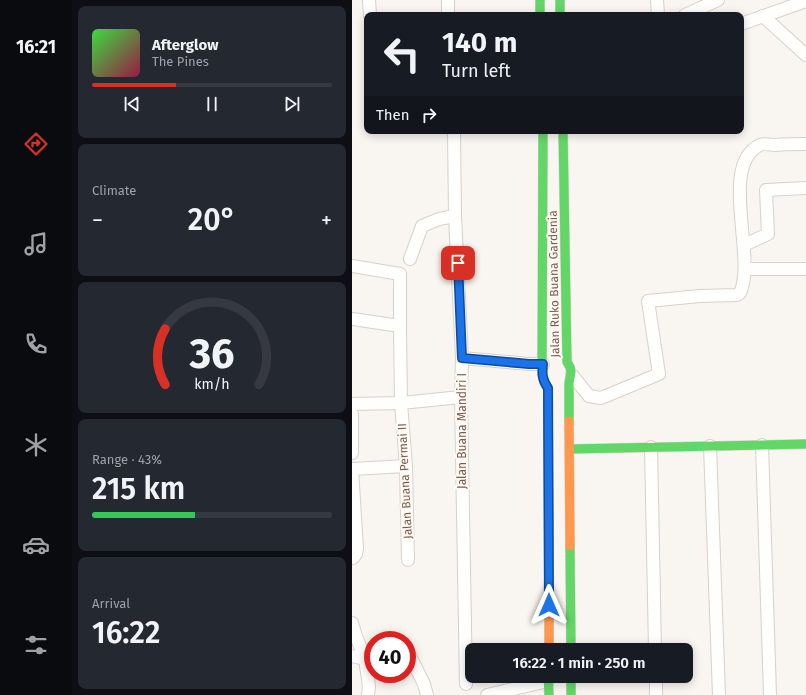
<!DOCTYPE html>
<html lang="en">
<head>
<meta charset="utf-8">
<style>
	body { margin:0; font-family:"Fira Sans",sans-serif; background:#242831; color:#f1f3f6; height:100vh; display:flex; flex-direction:column; font-size:15px; white-space:nowrap }
	* { box-sizing:border-box; margin:0 }
	p { font-size:13px; color:#9ea1a6 }
	.icon { flex:none; width:22px; height:22px; fill:none; stroke:currentColor; stroke-width:2; stroke-linecap:round; stroke-linejoin:round }
	.map { position:relative; flex:1; overflow:hidden }
	.panel { display:flex; flex-direction:column; gap:6px; padding:6px; background:#0d0f14; width:280px }
	.panel>* { flex:none }
	.hud { position:absolute; left:12px; top:12px; width:380px; height:122px; border-radius:8px; box-shadow:0 2px 10px #0003; background:#171b24; color:#f1f3f6; overflow:hidden }
	.speed { position:absolute; left:12px; top:631px; display:flex; gap:8px; font-size:20px; font-weight:700; text-align:center }
	.speed>* { display:grid; place-content:center; width:52px; height:52px; border-radius:50%; background:#171b24; box-shadow:0 2px 10px #0003; line-height:1 }
	.speed .limit { border:6px solid #d22; background:#fff; color:#111 }
	.pin { position:absolute; display:grid; place-items:center; width:34px; height:34px; color:#fff; margin:-17px; border-radius:8px; box-shadow:0 2px 6px #0006 }
	.me { position:absolute; width:44px; margin:-22px; rotate:0deg; stroke-linejoin:round; filter:drop-shadow(0 0 3px #0008) }
	.turn { display:flex; align-items:center; gap:14px; height:84px; padding:0 12px; font-size:18px }
	.turn .icon { width:52px; height:52px; stroke-width:2.5 }
	.turn b { display:block; font-size:28px; line-height:34px }
	.then { display:flex; align-items:center; height:38px; padding:0 12px; background:#0003; gap:8px; font-size:15px }
	.big { font-size:30px; font-weight:600; line-height:1.1 }
	.panel .tile { flex:1; display:flex; flex-direction:column; justify-content:center; gap:6px; min-width:0; padding:0 14px; border-radius:8px; background:#242831 }
	.panel .dial { align-items:center; gap:0 }
	.dial svg { height:104px; overflow:visible; fill:none; stroke:#363941; stroke-width:7; stroke-linecap:round; text-anchor:middle }
	.dial text { fill:#f1f3f6; stroke:none }
	.song { display:flex; align-items:center; gap:12px }
	.cover { width:48px; height:48px; border-radius:6px; background:linear-gradient(135deg,hsl(120 70% 55%),hsl(340 70% 35%)) }
	.played { height:4px; border-radius:2px; background:linear-gradient(90deg,#d93025 35%,#363941 35%) }
	.keys { display:flex; justify-content:space-around; direction:ltr }
	.heat { display:flex; justify-content:space-between; align-items:center; font-size:22px; direction:ltr }
	.charge { height:6px; border-radius:3px; background:linear-gradient(90deg,#34c759 43%,#363941 0) }
	.trip { position:absolute; left:113px; top:643px; width:228px; height:40px; border-radius:8px; background:#171b24; box-shadow:0 2px 10px #0003; font-weight:600; line-height:40px; text-align:center }
	main { display:flex; flex:1; min-height:0 }
	.dock { display:flex; flex-direction:column; width:72px; justify-content:space-around; align-items:center; background:#090b0e; color:#9ea1a6 }
	.dock .icon { width:28px; height:28px }
	.dock .selected { color:#d93025 }
	.dock b { font-size:18px; color:#f1f3f6 }
	.map>svg:first-child { display:block }
	.lines { fill:none; stroke-linecap:round; stroke-linejoin:round }
	.street-casing { stroke:#d7d1cb; stroke-width:14 }
	.fast-casing { stroke:#d9d2cb; stroke-width:10 }
	.slow-casing { stroke:#d9d2cb; stroke-width:10 }
	.street { stroke:#fefefd; stroke-width:12 }
	.fast { stroke:#63d668; stroke-width:9 }
	.slow { stroke:#ff974d; stroke-width:9 }
	.route-casing { stroke:#114b97; stroke-width:10 }
	.route { stroke:#1a73e8; stroke-width:7 }
	.labels { text-anchor:middle; dominant-baseline:central; stroke-width:4; stroke-linejoin:round; paint-order:stroke }
	.street-label { font-size:12px; fill:#7a5c4d; stroke:#fffaf3 }
</style>
</head>
<body>
<main>
<nav class="dock">
<b>16:21</b>
<svg class="icon selected" aria-label="directions" viewBox="0 0 24 24"><path d="M12 3l9 9-9 9-9-9zM9 14v-3h6M13 9l2 2-2 2"/></svg>
<svg class="icon" aria-label="music" viewBox="0 0 24 24"><path d="M9 18V5l10-2v13"/><circle cx="6" cy="18" r="3"/><circle cx="16" cy="16" r="3"/></svg>
<svg class="icon" aria-label="phone" viewBox="0 0 24 24"><path d="M5 4h4l2 5-3 2q2 4 5 5l2-3 5 2v4C11 20 4 13 5 4z"/></svg>
<svg class="icon" aria-label="climate" viewBox="0 0 24 24"><path d="M12 3v18M4 7l16 10M4 17L20 7"/></svg>
<svg class="icon" aria-label="car" viewBox="0 0 24 24"><path d="M5 17H2v-5l4-1 3-4h7l3 4 3 1v5h-3M9 17h6M6 11h13"/><circle cx="7" cy="17" r="2"/><circle cx="17" cy="17" r="2"/></svg>
<svg class="icon" aria-label="filters" viewBox="0 0 24 24"><path d="M4 7h16M4 17h16"/><circle cx="9" cy="7" r="2"/><circle cx="15" cy="17" r="2"/></svg>
</nav>
<section class="panel">
<div class="tile">
<div class="song"><i class="cover"></i><div><b>Afterglow</b><p>The Pines</p></div></div>
<div class="played"></div>
<div class="keys"><svg class="icon" aria-label="previous" viewBox="0 0 24 24"><path d="M18 5L8 12l10 7zM5 5v14"/></svg><svg class="icon" aria-label="pause" viewBox="0 0 24 24"><path d="M8 5v14M16 5v14"/></svg><svg class="icon" aria-label="next" viewBox="0 0 24 24"><path d="M6 5l10 7-10 7zM19 5v14"/></svg></div>
</div>
<div class="tile"><p>Climate</p>
<div class="heat"><a>−</a><b class="big">20°</b><a>+</a></div>
</div>
<div class="tile dial"><svg viewBox="0 0 100 80">
<path d="M14 69A42 42 0 1 1 86 69"/>
<path d="M14 69A42 42 0 0 1 14 26" stroke="#d93025"/>
<text x="50" y="56" font-size="32" font-weight="700">36</text>
<text x="50" y="72" font-size="11">km/h</text>
</svg></div>
<div class="tile"><p>Range · 43%</p><b class="big">215 km</b><div class="charge"></div></div>
<div class="tile"><p>Arrival</p><b class="big">16:22</b></div>
</section>
<div class="map">
<svg width="454" height="695" viewBox="0 0 454 695">
	<rect width="100%" height="100%" fill="#f9f5f0"/>
	<g class="lines">
		<defs>
			<g id="street">
				<path d="M17,0L18,15"/>
				<path d="M96,0V15"/>
				<path d="M305,0L306,15"/>
				<path d="M333,15L366,0"/>
				<path d="M411,16L454,55"/>
				<path d="M389,24L454,1"/>
				<path d="M102,131L103,216L110,358L109,397L114,684"/>
				<path d="M392,245L416,234L414,190L454,188"/>
				<path d="M58,259L70,226L87,219L103,216"/>
				<path d="M0,266L48,274V326L49,403L54,466L56,560"/>
				<path d="M393,269H454"/>
				<path d="M0,319L48,326"/>
				<path d="M110,358L177,364H191"/>
				<path d="M220,375L237,396L249,398L307,374L296,301L348,296L385,295L388,293C405,258 366,165 408,145C412,143 419,145 423,145C434,144 444,144 454,144"/>
				<path d="M0,404L49,403L109,397"/>
				<path d="M0,414V453"/>
				<path d="M410,445L418,695"/>
				<path d="M358,446L367,695"/>
				<path d="M299,447L303,650"/>
				<path d="M0,558H1L4,554L5,548L0,469L54,466"/>
				<path d="M0,623L4,636L13,659L18,658"/>
				<path d="M55,652H56L72,684L75,695"/>
				<path d="M0,656L13,659L17,686L16,695"/>
				<path d="M304,676V695"/>
				<path d="M135,695L196,681"/>
			</g>
			<g id="fast">
				<path d="M188,0V15"/>
				<path d="M208,0V15"/>
				<path d="M191,131L190,374L192,382L196,388L197,576"/>
				<path d="M211,131L215,362L218,367L219,372L217,383V421"/>
				<path d="M218,449L454,444"/>
				<path d="M218,546L219,650"/>
				<path d="M196,676L197,695"/>
				<path d="M219,676V695"/>
			</g>
			<g id="slow">
				<path d="M217,421L218,546"/>
				<path d="M197,576V650"/>
			</g>
		</defs>
		<use href="#street" class="street-casing"/>
		<use href="#fast" class="fast-casing"/>
		<use href="#slow" class="slow-casing"/>
		<use href="#street" class="street"/>
		<use href="#fast" class="fast"/>
		<use href="#slow" class="slow"/>
	</g>
	<g class="lines">
		<defs>
			<path id="route" d="M106,263L110,358L177,364H191C190,373 190,380 196,388L197,605"/>
		</defs>
		<use href="#route" class="route-casing"/>
		<use href="#route" class="route"/>
	</g>
	<g class="labels">
		<g class="street-label">
			<text transform="translate(202 284) rotate(-91)">Jalan Ruko Buana Gardenia</text>
			<text transform="translate(110 431) rotate(-90)">Jalan Buana Mandiri I</text>
			<text transform="translate(53 481) rotate(-93)">Jalan Buana Permai II</text>
		</g>
	</g>
</svg>
<div class="speed"><div class="limit">40</div></div>
<div class="pin" style="left:106px;top:263px;background:#d93025"><svg class="icon" aria-label="arrive" viewBox="0 0 24 24"><path d="M6 21V4h12l-3 4 3 4H6"/></svg></div>
<svg class="me" style="left:197px;top:605px" viewBox="-20 -20 40 40"><path d="M0-17L14 15 0 8-14 15z" fill="#1a73e8" stroke="#fff" stroke-width="4"/></svg>
<div class="trip">16:22 · 1 min · 250 m</div>
<div class="hud">
<div class="turn"><svg class="icon" aria-label="left" viewBox="0 0 24 24"><path d="M17 20v-9H6M10 6l-5 5 5 5"/></svg><div><b>140 m</b>Turn left</div></div>
<div class="then">Then<svg class="icon" aria-label="right" viewBox="0 0 24 24"><path d="M7 20v-9h11M14 6l5 5-5 5"/></svg></div>
</div>
</div>
</main>
</body>
</html>
